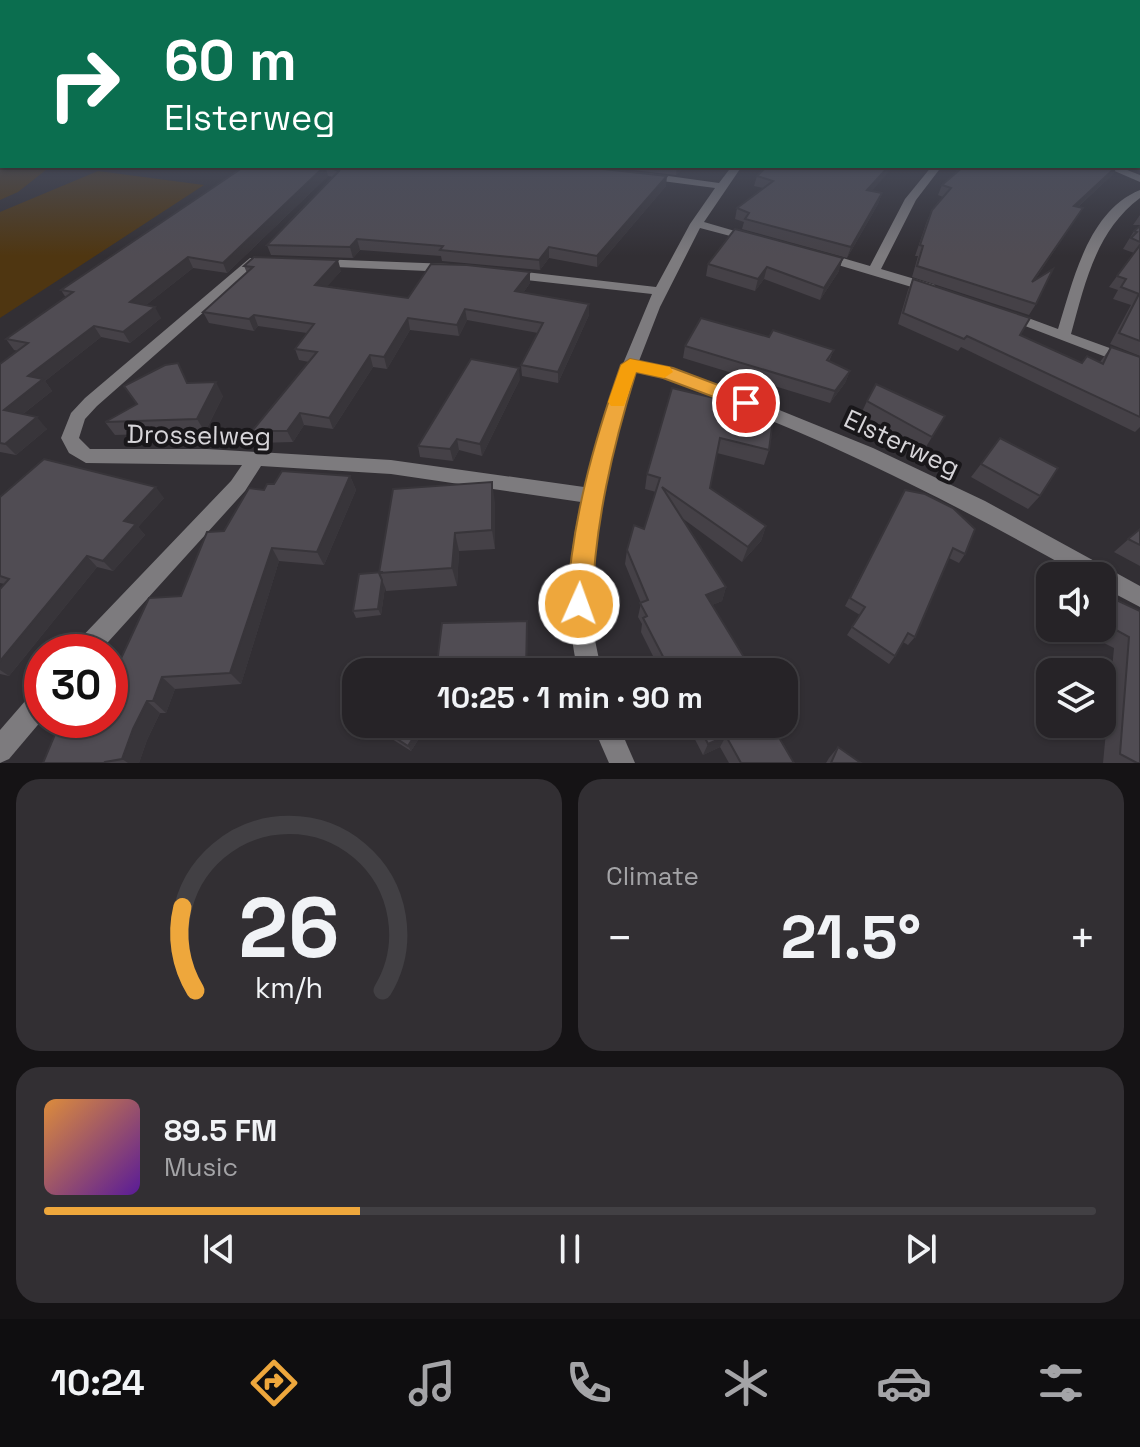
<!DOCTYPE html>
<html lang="en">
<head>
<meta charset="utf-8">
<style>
	body { margin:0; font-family:"Space Grotesk",sans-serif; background:#322f33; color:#f1f3f6; height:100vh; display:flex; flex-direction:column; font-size:30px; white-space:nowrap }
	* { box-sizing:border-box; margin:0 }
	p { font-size:26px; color:#a4a4a7 }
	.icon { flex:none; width:44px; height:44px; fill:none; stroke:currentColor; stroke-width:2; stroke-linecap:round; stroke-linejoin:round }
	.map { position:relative; height:763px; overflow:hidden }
	.side { display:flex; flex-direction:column; gap:16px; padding:16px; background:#151315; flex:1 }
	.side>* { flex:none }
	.banner { position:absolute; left:0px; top:0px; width:1140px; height:168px; box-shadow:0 2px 6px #0004,0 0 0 2px #424044; background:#0b6e4f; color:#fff; overflow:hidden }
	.controls { position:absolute; left:1036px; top:562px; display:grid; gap:16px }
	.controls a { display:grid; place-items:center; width:80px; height:80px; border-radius:16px; background:#262327; box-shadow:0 2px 6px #0004,0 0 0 2px #424044; font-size:40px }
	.speed { position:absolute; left:24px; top:634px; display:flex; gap:16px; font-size:40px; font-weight:700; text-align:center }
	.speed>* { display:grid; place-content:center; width:104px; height:104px; border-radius:50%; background:#262327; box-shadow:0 2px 6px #0004,0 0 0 2px #424044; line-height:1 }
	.speed .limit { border:12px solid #d22; background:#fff; color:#111 }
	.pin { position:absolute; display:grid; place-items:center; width:68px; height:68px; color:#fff; margin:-34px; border:4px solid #fff; border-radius:50%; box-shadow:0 2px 8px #0007 }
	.me { position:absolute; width:88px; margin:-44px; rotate:2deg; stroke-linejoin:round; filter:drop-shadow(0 0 6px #0008) }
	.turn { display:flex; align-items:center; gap:28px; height:168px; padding:0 32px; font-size:36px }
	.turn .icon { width:104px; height:104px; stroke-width:2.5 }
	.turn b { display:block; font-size:56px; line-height:68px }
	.big { font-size:60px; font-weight:700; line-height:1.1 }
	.side .widget { flex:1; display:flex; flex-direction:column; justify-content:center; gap:12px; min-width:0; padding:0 28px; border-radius:24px; background:#322f33 }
	.side .dial { align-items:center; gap:0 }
	.dial svg { height:208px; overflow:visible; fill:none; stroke:#424044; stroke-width:7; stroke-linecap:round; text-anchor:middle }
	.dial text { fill:#f1f3f6; stroke:none }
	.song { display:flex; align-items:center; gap:24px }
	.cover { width:96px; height:96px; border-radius:12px; background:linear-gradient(135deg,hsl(30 70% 55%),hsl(270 70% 35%)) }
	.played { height:8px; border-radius:4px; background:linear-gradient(90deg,#eea73c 30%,#424044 30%) }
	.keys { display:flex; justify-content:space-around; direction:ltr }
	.heat { display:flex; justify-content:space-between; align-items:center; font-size:44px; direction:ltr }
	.side .tiles { flex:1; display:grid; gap:16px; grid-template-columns:1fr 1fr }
	.widget:last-child { grid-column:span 2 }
	.trip { position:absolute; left:342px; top:658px; width:456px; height:80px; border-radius:24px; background:#262327; box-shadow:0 2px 6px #0004,0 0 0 2px #424044; font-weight:700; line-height:80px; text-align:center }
	.tabs { display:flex; height:128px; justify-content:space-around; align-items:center; background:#0f0e10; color:#a4a4a7 }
	.tabs .icon { width:56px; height:56px }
	.tabs .selected { color:#eea73c }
	.tabs b { font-size:36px; color:#f1f3f6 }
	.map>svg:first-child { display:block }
	.green { fill:#4f3611 }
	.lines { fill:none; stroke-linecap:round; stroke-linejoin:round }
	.minor { fill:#7d7b7e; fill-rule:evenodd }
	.wall { fill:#454147 }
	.shaded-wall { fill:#38353a }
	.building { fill:#504c53; stroke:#38353a; stroke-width:2 }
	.route { fill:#eea73c; stroke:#9b6d27; stroke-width:2 }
	.slow { fill:#f59e0b }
	.labels { text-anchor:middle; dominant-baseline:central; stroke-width:8; stroke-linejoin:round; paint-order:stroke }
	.street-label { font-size:26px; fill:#d7d5d9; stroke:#19171a }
</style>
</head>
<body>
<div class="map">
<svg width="1140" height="763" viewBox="0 0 1140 763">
	<rect width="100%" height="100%" fill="#322f34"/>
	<g class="green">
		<path d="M0,150L2,166H51L18,192L0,200Z"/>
		<path d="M98,171L204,185L0,318V212Z"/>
	</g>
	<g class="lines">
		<g class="minor">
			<path d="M732,166H742L704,222L759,238L753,242L700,228L660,307L639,361L673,368L708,381L873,448L985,501L1140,586V607L1102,587V576H1083C980,518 881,466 772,421C727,402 683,380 635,371C611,441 589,519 590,593C590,620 596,646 602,672H578C565,614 567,561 581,502L391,474L261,466L245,491L99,652H71L75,644L231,481L242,465L86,463L69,453L61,438L71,413L85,398L250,258H262L268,262L267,265H257L97,406L85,419L79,438L90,449H207L391,460L584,487L615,383L652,294L508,278L501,274L508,270L656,287L690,224L715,188L647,179L642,176L647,173L719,183Z"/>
			<path d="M932,166H942L916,200L881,269L935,285V291H925L818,259V253L822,252L870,266L905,199Z"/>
			<path d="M1103,166H1117L1140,175V182Z"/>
			<path d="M1140,190V198C1096,231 1085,283 1071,334L1140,359V370L1004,318L1002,315L1009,311L1058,329C1073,281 1088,211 1140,190Z"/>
			<path d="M317,259L450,264L456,268L450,272L312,266V260Z"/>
			<path d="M42,689V720L9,759L0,763V730L33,692Z"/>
			<path d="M592,724H618L635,763H609Z"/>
		</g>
	</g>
	<g class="wall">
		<path d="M1138,150H1140V162L1138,161Z"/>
		<path d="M258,166H576L666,186L597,267L549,258L540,270L442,261L441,256L360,250L353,258L271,255L267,245L333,177L328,176L227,273L193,268L146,305L161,318L130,343L101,337L45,381L52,391L23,414L47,429L16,455L0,452V364L18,351L14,350L6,339L66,298L61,290Z"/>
		<path d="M599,166H685L676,175Z"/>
		<path d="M944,166H1118L1113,174L1078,207L1083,208L1034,281L1036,304L1029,315L912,277L918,256H915L927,221L932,210L943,197L938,195L942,185L958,171Z"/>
		<path d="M757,176L872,191L882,193L878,204L847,258L742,229L744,222L735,219L737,208L763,188L754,186Z"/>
		<path d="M1140,215V225H1133Z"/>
		<path d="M1140,226V356L1110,344L1131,305L1113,299L1118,290L1109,287L1134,253L1123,249L1134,231Z"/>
		<path d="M708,264L839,271L820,300L764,279L755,291L706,276Z"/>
		<path d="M244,266L341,271L327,286L408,298L530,272V283L523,293L589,304V315L558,383L522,376L521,365L538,333L467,320L459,336L410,330L387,369L373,367L333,429L304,425L293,442L258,443L252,431L309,362L299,360L295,349L307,333L258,326L254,331L209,323L203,312L247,273Z"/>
		<path d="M913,279L1020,335L1082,363L1100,362L1111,347L1140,357V427L1135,432L961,347L958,351L898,324L908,290Z"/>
		<path d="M769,337L834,350L829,361L850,371L845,383L830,403L683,358L685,346Z"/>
		<path d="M520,379L482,456L459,450L453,461L420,457L418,446Z"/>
		<path d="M188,383L223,396L205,432L115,435L105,422Z"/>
		<path d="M672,388L769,450L764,465L717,453L710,488L766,526L761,541L742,562L682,518L726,587L722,601L712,605L753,672H661L641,632L642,624L638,617L641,603L625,564L627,550L644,529L656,492L645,489L647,474Z"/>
		<path d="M867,401L945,416L924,450L861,414Z"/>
		<path d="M981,464L1040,496L1028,509L971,477Z"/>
		<path d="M350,476L356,490L324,565L279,561L241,684L175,689L166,713H160L147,740L139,763H43L110,720L181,596L224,531L264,490Z"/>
		<path d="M905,490L965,554L959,563L949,558L915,637L908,645L903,642L895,656L889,664L847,635L860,615L845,606Z"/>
		<path d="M0,497L164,498L138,527L145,535L113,571L97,567L9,676L0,674V589L5,584L0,583Z"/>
		<path d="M495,502V549L459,551L457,586L386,591L385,587L381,615L356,618L353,611L379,573Z"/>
		<path d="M1140,529V566L1114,552Z"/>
		<path d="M1110,597L1140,611V763H1103L1114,648L1092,637L1093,628H1102V603Z"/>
		<path d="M371,724H426L427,726L411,751L373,727Z"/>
		<path d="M687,724H771L794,763H729L720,747L703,755Z"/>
		<path d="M838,747L861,763H826L829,758Z"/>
	</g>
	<g class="shaded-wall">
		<path d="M325,166L328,176L227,273L223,263Z"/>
		<path d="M677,166H685L676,175Z"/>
		<path d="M889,166H894L864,200L867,190Z"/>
		<path d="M1117,166L1113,174L1068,216L1074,206Z"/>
		<path d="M667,176L666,186L597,267V256Z"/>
		<path d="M882,193L878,204L847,258L851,247Z"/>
		<path d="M357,239L360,250L353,258L350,247Z"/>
		<path d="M549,247V258L540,270L539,260Z"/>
		<path d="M188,257L193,268L136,313L130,302Z"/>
		<path d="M843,258L839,271L820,300L824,288Z"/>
		<path d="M338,260L341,271L319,296L315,285Z"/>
		<path d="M767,267L764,279L755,291L758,279Z"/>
		<path d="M530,272V283L516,303L515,291Z"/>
		<path d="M589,304V315L558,383V372Z"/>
		<path d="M155,307L161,318L130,343L123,332Z"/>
		<path d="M465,309L467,320L459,336L457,325Z"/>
		<path d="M254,315L258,326L254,331L249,319Z"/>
		<path d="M408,318L410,330L387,369L384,357Z"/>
		<path d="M94,326L101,337L45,381L52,391L14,421L4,410L28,376Z"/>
		<path d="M370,355L373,367L333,429L329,418Z"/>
		<path d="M519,368L520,379L482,456L480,444Z"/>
		<path d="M850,371L845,383L830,403L835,391Z"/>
		<path d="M216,382L223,396L205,432L197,419Z"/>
		<path d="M300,413L304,425L293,442L287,431Z"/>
		<path d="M37,417L47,429L16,455L5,444Z"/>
		<path d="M457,439L459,450L453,461L450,449Z"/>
		<path d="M350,476L356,490L324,565L317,552Z"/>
		<path d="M492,482L495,502V549L492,530Z"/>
		<path d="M156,487L164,498L138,527L145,535L113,571L103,561L124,521Z"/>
		<path d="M766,526L761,541L742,562L748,547Z"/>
		<path d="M455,533L459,551L457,586L452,568Z"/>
		<path d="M272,548L279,561L241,684L230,673Z"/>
		<path d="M87,556L97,567L9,676L0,670V661Z"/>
		<path d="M382,580L385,587L381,615L378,609Z"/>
		<path d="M726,587L722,601L702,609L706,595Z"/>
		<path d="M527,621L528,633L527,672H526Z"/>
		<path d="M162,677L175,689L166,713L153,701Z"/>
		<path d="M147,701L160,713L147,740L139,763H128L122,759L133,729Z"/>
		<path d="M422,724H426L427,726L411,751L408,746Z"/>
		<path d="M726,736L720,747L703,755L708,744Z"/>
	</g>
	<g class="building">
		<path d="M245,166L256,167L258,166H576L667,176L597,256L549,247L539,260L440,250L443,246L357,239L350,247L267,245L339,171L325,166L223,263L188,257L130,302L155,307L123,332L94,326L28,376L43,379L4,410L37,417L5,444L0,443V364L28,343L6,339L73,292L61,290Z"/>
		<path d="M767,166H889L867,190L882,193L851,247L745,219L749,213L737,208L773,181L757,176Z"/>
		<path d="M964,166H1117L1074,206L1083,208L1032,282L1053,269L1036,304L917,266L923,246L920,245L932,210L951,188L942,185Z"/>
		<path d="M1140,226V242L1131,238L1137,232L1134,231Z"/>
		<path d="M735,229L843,258L824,288L767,267L758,279L708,264Z"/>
		<path d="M1140,245V341L1119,333L1139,294L1121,287L1126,279L1117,276Z"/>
		<path d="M254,257L338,260L315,285L408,298L431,264L467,265L530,272L515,291L589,304L558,372L521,365L543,323L465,309L457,325L408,318L384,357L370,355L329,418L300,413L287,431H252L317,352L295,349L314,324L254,315L249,319L203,312L253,267L244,266Z"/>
		<path d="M913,279L1030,318L1020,335L1082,363L1087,356L1103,364L1111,347L1140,357V417L967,336L964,339L903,313Z"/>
		<path d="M701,318L769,337L773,330L834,350L827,360L850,371L835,391L685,346Z"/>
		<path d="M471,359L519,368L480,444L457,439L450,449L418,446Z"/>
		<path d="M178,363L187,383L216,382L197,419L105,422L137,404L124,386L165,365Z"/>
		<path d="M876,384L945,416L932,437L867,401Z"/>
		<path d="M672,388L774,412L769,450L720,438L710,488L766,526L748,547L662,487L726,587L706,595L753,672H671L643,618L647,616L640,603L648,600L627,550L634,525L644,529L660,478L647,474Z"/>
		<path d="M1000,438L1058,468L1040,496L981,464Z"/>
		<path d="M44,459L156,487L124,521L136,524L103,561L87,556L0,661V589L9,579L0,576V497Z"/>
		<path d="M282,471L350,476L317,552L272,548L230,673L162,677L153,701H147L133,729L122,759L105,762L104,763H43L61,720H110V682L149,598L181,596L207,532L224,531L249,488L264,490L267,484H274Z"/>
		<path d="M492,482V530L455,533L452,568L379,573L393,489Z"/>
		<path d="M905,490L925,494L953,508L975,529L965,554L953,548L915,637L908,633L895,656L852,627L865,607L850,598Z"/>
		<path d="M1140,529V545L1128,539Z"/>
		<path d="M383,572L379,573L382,580L378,609L353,611L359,574Z"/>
		<path d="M1110,597L1140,611V763H1137L1120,754L1129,637L1107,625Z"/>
		<path d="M527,621L526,672H436L442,623Z"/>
		<path d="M374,724H422L408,746Z"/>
		<path d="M698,724H771L794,763H741L726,736L708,744Z"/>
		<path d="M838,747L861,763H831Z"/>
	</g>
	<linearGradient id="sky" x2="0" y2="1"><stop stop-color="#1c1a1d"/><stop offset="0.59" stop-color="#494d5c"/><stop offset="1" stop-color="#494d5c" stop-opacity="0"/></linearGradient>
	<rect width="1140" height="256" fill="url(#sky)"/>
	<path class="route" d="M630,359L673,368L753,398L756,403L746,409L663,378L636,372C612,449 595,523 592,604L588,612L579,616L571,612L567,604C572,520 593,444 621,365Z"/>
	<path class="slow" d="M630,359L670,367L673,372L664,378L636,372L624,406H611L608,402L621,365Z"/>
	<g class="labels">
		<g class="street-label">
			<text transform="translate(199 435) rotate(1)">Drosselweg</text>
			<text transform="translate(902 443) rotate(25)">Elsterweg</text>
		</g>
	</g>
</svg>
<div class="controls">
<a><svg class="icon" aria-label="sound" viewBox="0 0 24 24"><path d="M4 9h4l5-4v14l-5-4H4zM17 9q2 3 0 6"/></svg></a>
<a><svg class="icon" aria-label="layers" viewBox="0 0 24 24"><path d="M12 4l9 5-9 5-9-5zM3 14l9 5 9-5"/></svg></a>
</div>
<div class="speed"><div class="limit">30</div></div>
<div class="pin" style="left:746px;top:403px;background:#d93025"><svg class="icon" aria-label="arrive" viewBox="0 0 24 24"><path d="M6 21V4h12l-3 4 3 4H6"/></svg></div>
<svg class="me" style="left:579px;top:604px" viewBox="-20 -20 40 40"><circle r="17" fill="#eea73c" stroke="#fff" stroke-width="3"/><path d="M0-11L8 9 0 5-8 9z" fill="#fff"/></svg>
<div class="trip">10:25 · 1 min · 90 m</div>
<div class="banner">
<div class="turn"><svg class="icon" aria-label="right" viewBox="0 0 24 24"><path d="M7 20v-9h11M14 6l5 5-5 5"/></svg><div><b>60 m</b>Elsterweg</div></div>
</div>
</div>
<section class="side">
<div class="tiles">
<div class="widget dial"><svg viewBox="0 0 100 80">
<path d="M14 69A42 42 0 1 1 86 69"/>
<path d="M14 69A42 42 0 0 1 9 37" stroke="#eea73c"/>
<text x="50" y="56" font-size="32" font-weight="700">26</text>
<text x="50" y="72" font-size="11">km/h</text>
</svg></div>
<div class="widget"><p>Climate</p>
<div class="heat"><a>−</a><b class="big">21.5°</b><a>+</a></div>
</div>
<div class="widget">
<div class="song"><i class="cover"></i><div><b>89.5 FM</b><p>Music</p></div></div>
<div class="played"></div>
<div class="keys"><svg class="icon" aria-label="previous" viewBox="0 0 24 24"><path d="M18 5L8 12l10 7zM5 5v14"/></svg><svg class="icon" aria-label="pause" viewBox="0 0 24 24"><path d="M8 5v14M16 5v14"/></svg><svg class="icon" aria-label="next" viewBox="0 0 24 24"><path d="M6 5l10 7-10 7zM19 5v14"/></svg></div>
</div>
</div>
</section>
<nav class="tabs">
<b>10:24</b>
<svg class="icon selected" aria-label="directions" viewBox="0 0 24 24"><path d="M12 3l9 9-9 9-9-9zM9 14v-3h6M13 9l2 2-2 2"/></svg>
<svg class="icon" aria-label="music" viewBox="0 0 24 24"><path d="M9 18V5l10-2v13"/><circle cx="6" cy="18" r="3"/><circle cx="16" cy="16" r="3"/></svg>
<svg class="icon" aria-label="phone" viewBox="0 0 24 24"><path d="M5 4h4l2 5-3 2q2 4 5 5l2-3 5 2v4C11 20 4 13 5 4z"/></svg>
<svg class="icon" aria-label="climate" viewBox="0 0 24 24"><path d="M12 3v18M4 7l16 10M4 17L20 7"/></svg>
<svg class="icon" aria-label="car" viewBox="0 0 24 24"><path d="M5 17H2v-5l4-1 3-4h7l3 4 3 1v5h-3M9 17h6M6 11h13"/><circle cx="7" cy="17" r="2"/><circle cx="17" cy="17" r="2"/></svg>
<svg class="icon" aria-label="filters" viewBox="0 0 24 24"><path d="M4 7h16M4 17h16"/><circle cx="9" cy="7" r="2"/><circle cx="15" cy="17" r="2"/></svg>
</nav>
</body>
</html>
